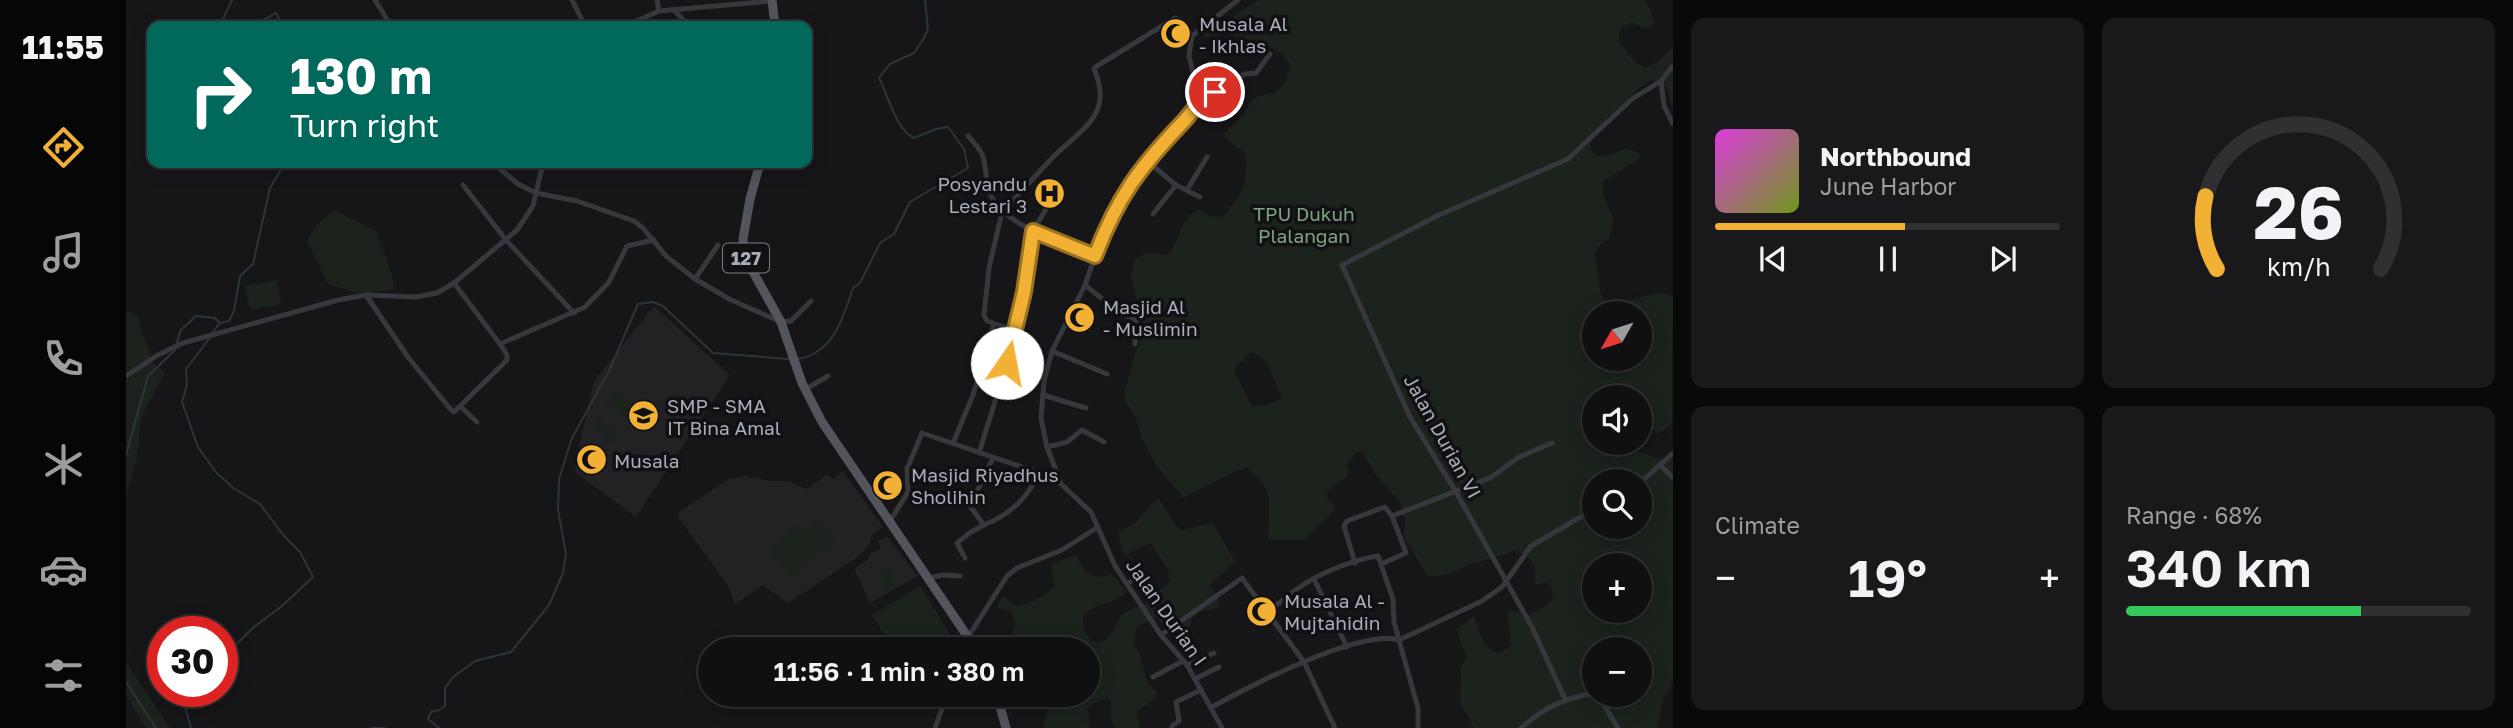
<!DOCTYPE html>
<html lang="en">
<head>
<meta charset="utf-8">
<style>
	body { margin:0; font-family:"Golos Text",sans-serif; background:#19191b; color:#f1f3f6; height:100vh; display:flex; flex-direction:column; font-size:26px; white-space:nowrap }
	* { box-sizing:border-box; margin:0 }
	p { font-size:23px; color:#9c9d9f }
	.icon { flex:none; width:38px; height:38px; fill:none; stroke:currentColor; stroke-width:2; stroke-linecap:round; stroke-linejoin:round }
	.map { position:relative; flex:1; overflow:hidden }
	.side { display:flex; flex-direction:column; gap:18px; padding:18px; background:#09090a; width:840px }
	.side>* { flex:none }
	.guide { position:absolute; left:21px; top:21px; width:665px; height:147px; border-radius:14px; box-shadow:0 4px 18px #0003,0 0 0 2px #303032; background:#00695c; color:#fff; overflow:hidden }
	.needle { width:46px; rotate:231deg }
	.buttons { position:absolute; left:1456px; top:301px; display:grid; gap:14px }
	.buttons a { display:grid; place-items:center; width:70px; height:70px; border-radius:50%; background:#101012; box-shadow:0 4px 18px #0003,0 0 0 2px #303032; font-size:35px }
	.speed { position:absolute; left:21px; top:616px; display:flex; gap:14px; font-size:35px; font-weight:700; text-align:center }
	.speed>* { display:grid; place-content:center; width:91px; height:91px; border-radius:50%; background:#101012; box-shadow:0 4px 18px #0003,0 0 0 2px #303032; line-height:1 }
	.speed .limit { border:10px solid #d22; background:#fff; color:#111 }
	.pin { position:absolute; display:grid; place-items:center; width:60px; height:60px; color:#fff; margin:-30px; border:4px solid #fff; border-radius:50%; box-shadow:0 2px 7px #0007 }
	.me { position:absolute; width:77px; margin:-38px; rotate:12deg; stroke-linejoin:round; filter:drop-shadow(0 0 5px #0008) }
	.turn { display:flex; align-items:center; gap:24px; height:147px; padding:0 28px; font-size:32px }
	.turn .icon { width:91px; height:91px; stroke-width:2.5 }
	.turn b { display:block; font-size:49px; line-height:60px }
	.big { font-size:52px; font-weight:600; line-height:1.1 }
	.side .widget { flex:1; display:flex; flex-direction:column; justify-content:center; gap:10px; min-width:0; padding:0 24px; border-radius:14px; background:#19191b }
	.side .dial { align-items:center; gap:0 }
	.dial svg { height:182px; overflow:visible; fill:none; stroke:#303032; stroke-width:7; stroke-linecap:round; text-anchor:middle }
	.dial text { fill:#f1f3f6; stroke:none }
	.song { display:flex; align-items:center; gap:21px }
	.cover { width:84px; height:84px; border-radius:10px; background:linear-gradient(135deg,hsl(300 70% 55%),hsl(80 70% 35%)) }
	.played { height:7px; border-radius:4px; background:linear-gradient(90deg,#f2b134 55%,#303032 55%) }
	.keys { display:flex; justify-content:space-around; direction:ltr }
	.heat { display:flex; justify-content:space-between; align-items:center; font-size:38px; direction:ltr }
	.charge { height:10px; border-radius:5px; background:linear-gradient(90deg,#34c759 68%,#303032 0) }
	.side .tiles { flex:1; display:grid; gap:18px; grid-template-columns:repeat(2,1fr) }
	.trip { position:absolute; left:572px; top:637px; width:402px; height:70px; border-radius:35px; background:#101012; box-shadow:0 4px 18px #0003,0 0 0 2px #303032; font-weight:600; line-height:70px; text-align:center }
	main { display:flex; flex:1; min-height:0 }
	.tab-bar { display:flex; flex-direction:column; width:126px; justify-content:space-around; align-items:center; background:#060607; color:#9c9d9f }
	.tab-bar .icon { width:49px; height:49px }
	.tab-bar .selected { color:#f2b134 }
	.tab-bar b { font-size:32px; color:#f1f3f6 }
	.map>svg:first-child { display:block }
	.built { fill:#222225 }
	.green { fill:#1c231d; fill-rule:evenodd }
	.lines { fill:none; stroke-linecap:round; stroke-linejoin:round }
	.stream { stroke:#2c353c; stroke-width:2 }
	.minor { stroke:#37383d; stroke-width:5 }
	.primary { stroke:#53555c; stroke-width:9 }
	.route-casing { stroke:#9d7322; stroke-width:18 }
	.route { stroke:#f2b134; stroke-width:12 }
	.labels { text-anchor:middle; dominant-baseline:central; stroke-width:7; stroke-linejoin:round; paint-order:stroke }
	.shield { fill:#111113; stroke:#7b7e86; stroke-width:2 }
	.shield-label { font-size:18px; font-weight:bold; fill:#a8adb8 }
	.poi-label { font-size:19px; fill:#a8adb8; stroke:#111113; text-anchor:start }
	.park-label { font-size:19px; fill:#7fa381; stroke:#111113 }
	.street-label { font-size:19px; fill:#a8adb8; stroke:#111113 }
</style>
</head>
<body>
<main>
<nav class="tab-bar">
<b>11:55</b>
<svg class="icon selected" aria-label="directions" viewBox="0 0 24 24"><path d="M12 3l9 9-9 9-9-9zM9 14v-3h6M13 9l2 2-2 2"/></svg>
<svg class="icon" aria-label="music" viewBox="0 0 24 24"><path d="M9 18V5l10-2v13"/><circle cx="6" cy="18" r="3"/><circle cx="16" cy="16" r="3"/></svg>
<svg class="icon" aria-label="phone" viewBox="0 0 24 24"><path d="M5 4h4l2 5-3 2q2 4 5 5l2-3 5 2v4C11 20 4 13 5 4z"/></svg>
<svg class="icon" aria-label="climate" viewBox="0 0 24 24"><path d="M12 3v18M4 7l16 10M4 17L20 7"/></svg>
<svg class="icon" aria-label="car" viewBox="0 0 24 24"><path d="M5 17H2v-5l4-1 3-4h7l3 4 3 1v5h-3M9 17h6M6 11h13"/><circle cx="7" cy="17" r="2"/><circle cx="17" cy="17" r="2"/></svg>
<svg class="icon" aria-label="filters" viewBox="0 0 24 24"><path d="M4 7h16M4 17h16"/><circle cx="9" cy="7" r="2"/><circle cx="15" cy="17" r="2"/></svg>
</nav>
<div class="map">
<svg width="1547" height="728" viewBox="0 0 1547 728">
	<rect width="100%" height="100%" fill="#161618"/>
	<g class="built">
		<path d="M528,306L604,375L510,517L449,472L452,451L468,381Z"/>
		<path d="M717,471L757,527L745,536L744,544L731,558L662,603L637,585L609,605L603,587L552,517L554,511L602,479L619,476L645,481H662L681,489L701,474L707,479Z"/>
		<path d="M761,536L792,576L744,603L729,571L730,567L743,559L745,553L755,549L752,541Z"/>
	</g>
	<g class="green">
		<path d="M1133,0H1519L1525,11L1528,24L1519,29C1508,21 1504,21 1494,29L1493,42L1510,63L1519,68L1531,62L1547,46V111L1541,87L1525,80L1514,87L1465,140V150L1471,156L1482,155L1499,149L1511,152L1515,158L1476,182L1477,194L1488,219L1483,238L1473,246L1469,255L1475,295L1482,302C1505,304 1528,288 1547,296L1546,424L1532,434L1514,418V397H1468V443H1502L1506,450L1541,461L1547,457V683L1538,697L1531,728H1348L1334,702L1335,667L1341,658L1330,629L1348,616C1353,630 1358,651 1374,653L1385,645L1381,611H1396L1402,615C1417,608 1436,600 1422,582L1409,585V567L1401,555L1387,550L1382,554L1341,565L1323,574L1302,577L1278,537L1279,523L1275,503L1250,475L1236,451L1230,453L1221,465L1223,471L1220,477L1201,492V498L1210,509L1178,540H1142L1143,499L1138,484L1121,468L1109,471L1057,498L1030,465L1017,441L1008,413L999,402L998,395L1008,357L1018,330L1005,275L1009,259L1021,253L1041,255C1055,241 1053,218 1073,209L1084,216L1096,217C1115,195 1122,185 1120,154L1101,139L1098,133L1119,113L1125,101L1130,97L1150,92L1160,81L1164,64L1155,53L1141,45L1101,34L1079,37L1077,34L1078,31L1093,25ZM1468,313H1514V359H1468ZM1126,351L1142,364L1156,399L1142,404L1126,406L1107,370ZM1468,481H1514V527H1468ZM1468,565H1514V611H1468ZM1468,649H1514V695H1468Z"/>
		<path d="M207,210L250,231L266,275L268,290L231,293L202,284L181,241L190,226Z"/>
		<path d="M151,280L155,304L124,310L119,286Z"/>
		<path d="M0,310L12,316C14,334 24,346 27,363L39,372L15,418L11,458L0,495Z"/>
		<path d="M487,391L508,405L500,418L479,403Z"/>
		<path d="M473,419L492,434L485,443L466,428Z"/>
		<path d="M1032,498L1054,531L1086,522L1109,561L1084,585L1093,601L1091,608L1073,612L1066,618L1062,638L1051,641L1030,617L1011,627L1008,644L1015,657L1021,681L1031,694C1026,703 1017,705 1011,713L1013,728H989L985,720V700C976,699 967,701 962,709L964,722L962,728H916L924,705L922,695H962V649H880L890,623L885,611L870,608L877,596L891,606C905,605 917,595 929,587L925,565L950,554C959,574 964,581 986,574L1001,592C985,609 939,601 965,641C985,646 988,627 997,613L1020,604L1022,599L1044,582L1042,569L1024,543L1000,555L997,554L992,533L1010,522Z"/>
		<path d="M693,520L709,541L673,567L676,573L666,581L642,549L674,524L679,530Z"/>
		<path d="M762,567L771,586L760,591L752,571Z"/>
		<path d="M794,586L833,649H767L746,615Z"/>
		<path d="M0,662L44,728H20L0,695Z"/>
	</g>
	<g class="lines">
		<g class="stream">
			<path d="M101,26L97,19L106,0"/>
			<path d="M118,26L130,24L150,13L153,19L150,26"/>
			<path d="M87,332L93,324"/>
			<path d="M83,339L60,369L61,385L56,402L72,447L89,471L107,488L134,504L158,536L174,552L187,577L156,606L128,627L96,658"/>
			<path d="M50,345L55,330L70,316L89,318L94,323L103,321L108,311L114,276L127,264L144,188L159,163"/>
			<path d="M671,359C707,354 717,318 727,288L734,283L754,243L768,234L784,202L842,168L838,149L822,127L810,129L788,138C769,128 763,97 753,78L764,64L788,53L798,38L802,29L799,0"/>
			<path d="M0,455L22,376L49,350"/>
			<path d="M0,682L30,728"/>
			<path d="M65,728L57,700L67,691"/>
			<path d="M245,728H259"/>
			<path d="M313,728L302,719L305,712L313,710L319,706V688L327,677L349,661L385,652L423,605L437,573L440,554L432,510L433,479L446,438L483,371L512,304L527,302L537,306L587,353L662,359"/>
		</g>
		<g class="minor">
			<path d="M249,0L265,26"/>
			<path d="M446,0L459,26"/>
			<path d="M531,0L533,11"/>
			<path d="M548,10L563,26"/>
			<path d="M621,25L649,23"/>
			<path d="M499,26L533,11L646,1"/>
			<path d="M1535,81L1538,106L1547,124"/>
			<path d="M681,85H683"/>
			<path d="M1074,100L1063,56L1066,36L1112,0"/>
			<path d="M842,136C847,142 855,149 857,157C861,170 859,182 864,194C879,227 938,243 969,256"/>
			<path d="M1021,161L1050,185L1074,197"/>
			<path d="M367,163L392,184L410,193L451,201L508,221L517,228L540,256L569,279L605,300L655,322L665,321L685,301"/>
			<path d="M337,185L380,240L448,313"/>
			<path d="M1061,190L1081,157"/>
			<path d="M876,212C894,193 911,174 929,155C956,129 988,114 968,69L971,66L1049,18L1055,21L1066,36"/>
			<path d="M876,212L863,268L858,315L861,321L888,330"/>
			<path d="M1027,214L1050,185"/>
			<path d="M569,279L592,245"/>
			<path d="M959,285L990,310L1011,321L1009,344"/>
			<path d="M240,295L282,357L326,411L328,412L381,360V355L374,344L328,283"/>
			<path d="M374,344L459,307L483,282L501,246L528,240"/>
			<path d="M926,351L981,374"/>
			<path d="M0,376L32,355L57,343L212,300L240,295L290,297L311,293L328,283L391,230L407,206L417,163"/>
			<path d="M678,390L702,376"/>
			<path d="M917,395L960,408"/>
			<path d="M335,407L351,422"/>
			<path d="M827,443L847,395L868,324"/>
			<path d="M921,447L941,442L956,430L978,442"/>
			<path d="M853,453L881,363L898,292L907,231L923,204"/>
			<path d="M1534,465L1547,478"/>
			<path d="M1514,483L1547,453"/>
			<path d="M764,521L782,492L781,469L796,433L905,470L933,483"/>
			<path d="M858,525C885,514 900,499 914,473"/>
			<path d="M839,558L831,543L845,532L858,525L844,506L867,458"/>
			<path d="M1229,563L1218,526L1221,521L1259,507L1266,516L1364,478L1393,457L1426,443"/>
			<path d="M1255,564L1280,553L1266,516"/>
			<path d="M802,578L817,575L834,576"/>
			<path d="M1188,579L1221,647"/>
			<path d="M1001,584L1017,573"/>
			<path d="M1141,612C1151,605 1161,596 1171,589C1193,573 1226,560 1252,556L1267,599L1268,622L1273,639"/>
			<path d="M1035,635L1116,578L1178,662L1209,728"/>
			<path d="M842,637L881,576L891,568L936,550L972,527"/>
			<path d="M1061,665L1088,653"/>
			<path d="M1027,677L1057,661"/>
			<path d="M1069,679L1093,667"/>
			<path d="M1472,695L1492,728"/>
			<path d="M1439,699L1406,627L1330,492L1284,417L1216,265L1313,215L1442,159L1506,99L1535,81L1547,66"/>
			<path d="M1086,707C1124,686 1233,629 1273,640"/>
			<path d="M1046,726L1053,721L1050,702L1075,690"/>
			<path d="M809,728L821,695"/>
			<path d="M1096,728L1061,665L1035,635L989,566L965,512L935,484L921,447L915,418L918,381L926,351L959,285L979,228L997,193L1030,150L1068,110L1074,100L1100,89L1118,74L1130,73L1144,54"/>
			<path d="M1292,728V708L1273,640L1356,601L1376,587L1405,546L1468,509"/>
			<path d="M1395,728C1419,707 1437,699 1468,693"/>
		</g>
		<g class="primary">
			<path d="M646,0L649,26"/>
			<path d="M634,163L624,199L617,239L618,253L622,263L655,322L676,383L696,422L850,649"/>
			<path d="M871,695L880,728"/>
		</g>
	</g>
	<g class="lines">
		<defs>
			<path id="route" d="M881,363L898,292L907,231L969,256C992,196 1014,167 1058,121C1068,110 1074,98 1089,92"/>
		</defs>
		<use href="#route" class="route-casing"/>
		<use href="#route" class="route"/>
	</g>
	<defs>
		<symbol id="mosque-disc" viewBox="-11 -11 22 22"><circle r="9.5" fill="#f2b134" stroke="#111113"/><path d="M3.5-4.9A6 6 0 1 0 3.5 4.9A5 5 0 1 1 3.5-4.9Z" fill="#111"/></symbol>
		<symbol id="hospital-disc" viewBox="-11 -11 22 22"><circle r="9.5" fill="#f2b134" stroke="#111113"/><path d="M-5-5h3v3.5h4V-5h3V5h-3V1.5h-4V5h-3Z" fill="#111"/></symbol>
		<symbol id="school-disc" viewBox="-11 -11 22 22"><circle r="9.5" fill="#f2b134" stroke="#111113"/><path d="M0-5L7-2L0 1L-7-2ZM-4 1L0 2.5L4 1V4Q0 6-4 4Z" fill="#111"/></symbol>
	</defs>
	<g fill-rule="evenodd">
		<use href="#mosque-disc" x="1032" y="16" width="35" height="35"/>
		<use href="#hospital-disc" x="906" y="176" width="35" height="35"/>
		<use href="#mosque-disc" x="936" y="300" width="35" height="35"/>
		<use href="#school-disc" x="500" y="398" width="35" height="35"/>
		<use href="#mosque-disc" x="448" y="442" width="35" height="35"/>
		<use href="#mosque-disc" x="744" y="468" width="35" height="35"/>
		<use href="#mosque-disc" x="1118" y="594" width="35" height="35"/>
	</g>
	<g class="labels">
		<rect class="shield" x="597" y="243.5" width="46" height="29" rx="5"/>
		<g class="shield-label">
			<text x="620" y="258">127</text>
		</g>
		<g class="poi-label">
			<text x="1073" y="23">Musala Al<tspan x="1073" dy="22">- Ikhlas</tspan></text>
			<text x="901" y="183" text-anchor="end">Posyandu<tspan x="901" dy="22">Lestari 3</tspan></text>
			<text x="977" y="306">Masjid Al<tspan x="977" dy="22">- Muslimin</tspan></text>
			<text x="541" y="405">SMP - SMA<tspan x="541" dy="22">IT Bina Amal</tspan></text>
			<text x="488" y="460">Musala</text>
			<text x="785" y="474">Masjid Riyadhus<tspan x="785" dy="22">Sholihin</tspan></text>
			<text x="1158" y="600">Musala Al -<tspan x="1158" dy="22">Mujtahidin</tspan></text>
		</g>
		<g class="park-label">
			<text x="1178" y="213">TPU Dukuh<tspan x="1178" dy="22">Plalangan</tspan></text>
		</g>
		<g class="street-label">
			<text transform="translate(1317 436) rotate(61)">Jalan Durian VI</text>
			<text transform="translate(1041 612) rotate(55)">Jalan Durian I</text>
		</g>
	</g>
</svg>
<div class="buttons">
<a><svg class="needle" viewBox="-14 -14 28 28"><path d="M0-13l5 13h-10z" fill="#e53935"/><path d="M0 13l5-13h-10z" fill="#9c9d9f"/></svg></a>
<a><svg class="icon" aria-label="sound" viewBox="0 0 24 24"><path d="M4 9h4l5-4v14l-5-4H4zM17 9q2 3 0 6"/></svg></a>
<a><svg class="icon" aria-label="search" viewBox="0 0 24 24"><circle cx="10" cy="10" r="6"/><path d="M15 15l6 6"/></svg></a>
<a>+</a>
<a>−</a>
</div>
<div class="speed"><div class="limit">30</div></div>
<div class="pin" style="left:1089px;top:92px;background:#d93025"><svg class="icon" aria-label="arrive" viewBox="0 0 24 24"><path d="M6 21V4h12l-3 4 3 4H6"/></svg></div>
<svg class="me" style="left:881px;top:363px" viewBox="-20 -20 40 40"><circle r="19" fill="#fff"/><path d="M0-13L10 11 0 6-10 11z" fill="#f2b134"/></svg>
<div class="trip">11:56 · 1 min · 380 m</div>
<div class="guide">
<div class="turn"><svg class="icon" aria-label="right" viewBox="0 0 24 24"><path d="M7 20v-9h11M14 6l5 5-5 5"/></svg><div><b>130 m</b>Turn right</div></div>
</div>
</div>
<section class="side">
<div class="tiles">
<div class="widget">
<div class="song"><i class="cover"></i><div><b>Northbound</b><p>June Harbor</p></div></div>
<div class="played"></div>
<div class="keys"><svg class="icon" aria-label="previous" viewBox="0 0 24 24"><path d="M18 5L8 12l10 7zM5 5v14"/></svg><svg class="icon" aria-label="pause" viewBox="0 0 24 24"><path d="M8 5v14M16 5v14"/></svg><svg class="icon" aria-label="next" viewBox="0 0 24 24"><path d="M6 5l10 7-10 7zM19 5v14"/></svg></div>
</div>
<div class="widget dial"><svg viewBox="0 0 100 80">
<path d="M14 69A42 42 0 1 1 86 69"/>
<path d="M14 69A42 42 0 0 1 9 37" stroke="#f2b134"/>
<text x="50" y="56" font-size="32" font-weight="700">26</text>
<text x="50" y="72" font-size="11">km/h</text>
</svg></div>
<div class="widget"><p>Climate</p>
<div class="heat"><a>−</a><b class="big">19°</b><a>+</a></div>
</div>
<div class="widget"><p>Range · 68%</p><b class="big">340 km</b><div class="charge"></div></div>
</div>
</section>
</main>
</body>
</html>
